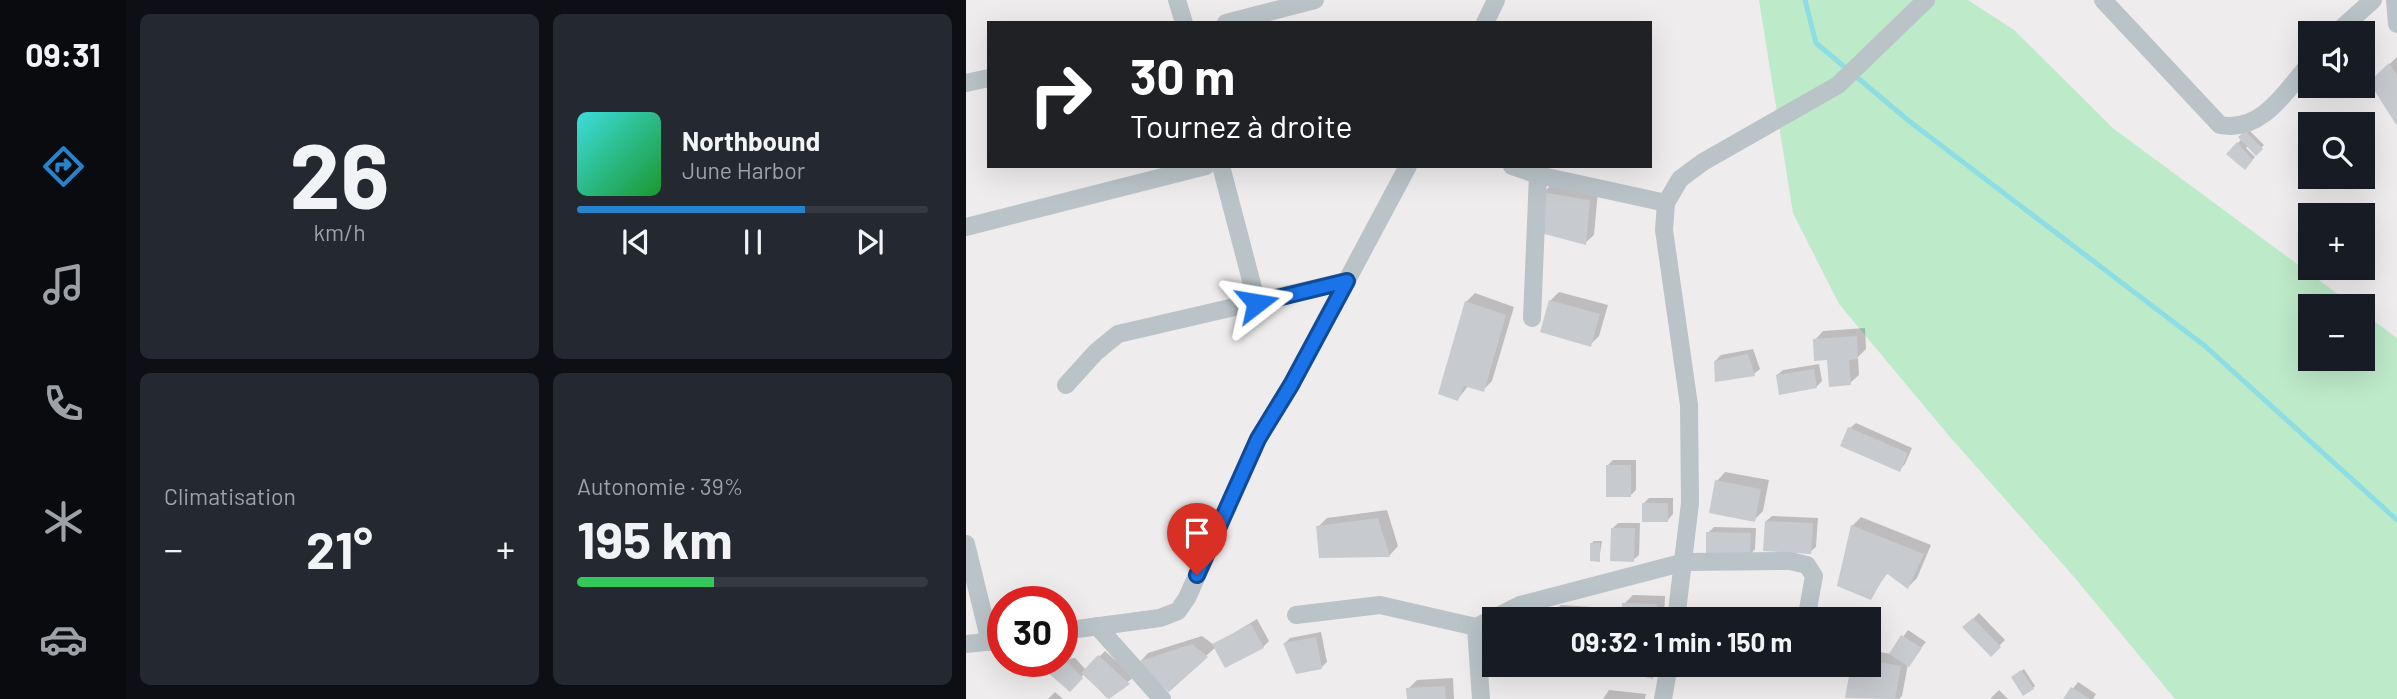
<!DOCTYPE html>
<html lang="fr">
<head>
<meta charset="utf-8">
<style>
	body { margin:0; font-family:Barlow,sans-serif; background:#242831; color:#f1f3f6; height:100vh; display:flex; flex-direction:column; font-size:26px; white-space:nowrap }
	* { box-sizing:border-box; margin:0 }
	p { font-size:23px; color:#9ea1a6 }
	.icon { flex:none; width:38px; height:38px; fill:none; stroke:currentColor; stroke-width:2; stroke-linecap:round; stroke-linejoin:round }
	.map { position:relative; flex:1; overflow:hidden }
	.panel { display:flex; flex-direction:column; gap:14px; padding:14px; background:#0d0f14; width:840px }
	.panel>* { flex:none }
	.guide { position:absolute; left:21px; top:21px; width:665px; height:147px; border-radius:0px; box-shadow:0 7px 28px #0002; background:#202124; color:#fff; overflow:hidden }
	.tools { position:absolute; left:1332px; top:21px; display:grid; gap:14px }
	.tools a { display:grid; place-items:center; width:77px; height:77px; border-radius:0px; background:#171b24; box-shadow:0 7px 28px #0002; font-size:35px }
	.speed { position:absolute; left:21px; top:586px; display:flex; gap:14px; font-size:35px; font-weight:700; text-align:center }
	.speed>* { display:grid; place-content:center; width:91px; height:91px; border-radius:50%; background:#171b24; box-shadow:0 7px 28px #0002; line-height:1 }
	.speed .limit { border:10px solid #d22; background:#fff; color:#111 }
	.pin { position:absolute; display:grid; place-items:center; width:60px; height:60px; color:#fff; margin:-72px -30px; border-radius:50% 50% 50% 0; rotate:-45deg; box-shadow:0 0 7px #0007 }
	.pin .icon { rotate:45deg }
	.me { position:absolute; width:77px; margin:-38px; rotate:76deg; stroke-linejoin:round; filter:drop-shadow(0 0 5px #0008) }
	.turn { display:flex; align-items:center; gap:24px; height:147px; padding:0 28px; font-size:32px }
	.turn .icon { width:91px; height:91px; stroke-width:2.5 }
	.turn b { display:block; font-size:49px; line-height:60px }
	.big { font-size:52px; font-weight:700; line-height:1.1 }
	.panel .card { flex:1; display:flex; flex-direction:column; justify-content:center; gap:10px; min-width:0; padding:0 24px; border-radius:10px; background:#242831 }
	.panel .dial { align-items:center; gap:0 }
	.dial b { font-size:91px; line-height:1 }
	.song { display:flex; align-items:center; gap:21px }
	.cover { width:84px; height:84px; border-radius:10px; background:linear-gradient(135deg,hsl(180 70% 55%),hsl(130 70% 35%)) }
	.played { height:7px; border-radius:4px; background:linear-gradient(90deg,#2684cf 65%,#363941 65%) }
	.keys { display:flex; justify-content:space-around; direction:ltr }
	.heat { display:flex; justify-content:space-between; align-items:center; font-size:38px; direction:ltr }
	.charge { height:10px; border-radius:5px; background:linear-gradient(90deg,#34c759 39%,#363941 0) }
	.panel .tiles { flex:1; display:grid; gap:14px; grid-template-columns:repeat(2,1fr) }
	.trip { position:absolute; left:516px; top:607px; width:399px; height:70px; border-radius:0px; background:#171b24; box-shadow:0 7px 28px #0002; font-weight:700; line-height:70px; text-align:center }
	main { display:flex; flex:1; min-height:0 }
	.tab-bar { display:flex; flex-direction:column; width:126px; justify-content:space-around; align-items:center; background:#090b0e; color:#9ea1a6 }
	.tab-bar .icon { width:49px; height:49px }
	.tab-bar .on { color:#2684cf }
	.tab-bar b { font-size:32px; color:#f1f3f6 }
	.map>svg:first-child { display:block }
	.green { fill:#bdeac9 }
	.shadow { fill:#0003 }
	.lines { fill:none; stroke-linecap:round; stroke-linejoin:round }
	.stream { stroke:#8ddde4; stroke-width:5 }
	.building { fill:#c7cacf }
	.minor { stroke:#b9c3c8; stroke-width:18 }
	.route-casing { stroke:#114b97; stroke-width:18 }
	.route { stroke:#1a73e8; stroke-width:12 }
</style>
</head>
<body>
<main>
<nav class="tab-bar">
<b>09:31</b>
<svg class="icon on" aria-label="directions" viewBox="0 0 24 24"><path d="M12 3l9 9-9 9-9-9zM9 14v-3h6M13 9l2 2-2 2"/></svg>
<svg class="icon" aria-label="music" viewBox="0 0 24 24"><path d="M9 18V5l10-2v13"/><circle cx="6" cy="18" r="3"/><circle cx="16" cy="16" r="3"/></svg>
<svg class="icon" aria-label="phone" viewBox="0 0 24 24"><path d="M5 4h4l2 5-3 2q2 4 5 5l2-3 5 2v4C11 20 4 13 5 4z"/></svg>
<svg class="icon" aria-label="climate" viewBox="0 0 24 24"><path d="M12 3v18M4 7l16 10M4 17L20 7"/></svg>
<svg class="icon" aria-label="car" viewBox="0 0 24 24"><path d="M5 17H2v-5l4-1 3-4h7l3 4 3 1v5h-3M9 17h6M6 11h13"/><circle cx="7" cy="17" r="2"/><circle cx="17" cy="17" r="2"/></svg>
</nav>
<section class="panel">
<div class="tiles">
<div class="card dial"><b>26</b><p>km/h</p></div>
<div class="card">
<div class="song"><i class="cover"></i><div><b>Northbound</b><p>June Harbor</p></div></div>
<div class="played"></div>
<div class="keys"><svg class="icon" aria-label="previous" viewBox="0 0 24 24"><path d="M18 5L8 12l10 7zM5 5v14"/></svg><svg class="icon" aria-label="pause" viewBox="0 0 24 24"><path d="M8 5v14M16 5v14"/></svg><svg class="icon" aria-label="next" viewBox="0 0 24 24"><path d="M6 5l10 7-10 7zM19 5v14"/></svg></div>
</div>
<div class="card"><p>Climatisation</p>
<div class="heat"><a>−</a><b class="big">21°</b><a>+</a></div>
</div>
<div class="card"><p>Autonomie · 39%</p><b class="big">195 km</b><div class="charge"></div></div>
</div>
</section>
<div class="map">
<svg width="1431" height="699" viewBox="0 0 1431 699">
	<rect width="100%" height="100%" fill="#efeced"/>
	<path class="green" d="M793,0H1002L1048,30L1148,129L1388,306H1344V359H1396L1397,313L1431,338V699H1209L1109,578L984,437L873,304L827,213Z"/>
	<g class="shadow">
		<path d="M1431,57V123L1405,82Z"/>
		<path d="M1283,130L1298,145L1290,153L1283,146L1280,148L1289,157L1279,168L1263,154Z"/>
		<path d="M586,184L632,191L628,235L619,243L577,193Z"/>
		<path d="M593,292L642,305L633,336L624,345L584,301Z"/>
		<path d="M509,293L548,307L526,381L517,390L503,385L492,399L500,302Z"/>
		<path d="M899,328L900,349L892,357L893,375L884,383L849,340L857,331Z"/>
		<path d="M787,349L794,369L788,374L749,361L755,355Z"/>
		<path d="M853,364L856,381L850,387L811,375L817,370Z"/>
		<path d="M890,423L946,448L939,464L933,470L884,428Z"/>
		<path d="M647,460H670V490L664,496L641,466Z"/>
		<path d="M759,472L803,480L797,511L788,520L751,481Z"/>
		<path d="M683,498H707V514L702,520L677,504Z"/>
		<path d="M421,510L432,546L424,555L355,557L352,527L361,518Z"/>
		<path d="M806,516L852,518L850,547L844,552L800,521Z"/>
		<path d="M895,517L965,545L951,578L942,587L922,572L904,598L886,526Z"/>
		<path d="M652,523H674L673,555L667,560L647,528Z"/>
		<path d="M748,527L790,528L789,549L784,555L742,533Z"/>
		<path d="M628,541H636L633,560L626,543Z"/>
		<path d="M667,595L699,596L698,620H657L658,604Z"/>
		<path d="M595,605L627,607L626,620H589V610Z"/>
		<path d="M1013,613L1039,640L1025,654L999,627Z"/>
		<path d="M291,619L303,641L297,647H250L203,689L174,662L182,653L236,636L248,645Z"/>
		<path d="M942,630L960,642L942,664L936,696L933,699L881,697L887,665H903V650L925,654Z"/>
		<path d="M355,632L361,662L355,668L319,643L324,638Z"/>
		<path d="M139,651L168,677L141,698L118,674L104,690L76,665L79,662L109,658L120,670Z"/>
		<path d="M1058,669L1069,686L1067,688L1050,675Z"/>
		<path d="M487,678L488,699H443L442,689L451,680Z"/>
		<path d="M1112,682L1130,694L1127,699H1099Z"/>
		<path d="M643,690L680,694L679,699H637Z"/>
		<path d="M1033,690L1042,699H1024Z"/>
		<path d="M89,692L97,699H82Z"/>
	</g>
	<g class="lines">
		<path class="stream" d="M839,0L850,43L943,121L1239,346L1431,520"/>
	</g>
	<g class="building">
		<path d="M1423,63L1431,75V126L1403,82Z"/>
		<path d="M1279,131L1297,149L1290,156L1272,137Z"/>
		<path d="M1271,142L1287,160L1279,170L1260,154Z"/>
		<path d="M575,192L624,200L620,245L571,232Z"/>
		<path d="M583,300L634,314L625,347L574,332Z"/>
		<path d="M499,301L540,315L518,392L498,386L492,401L472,394Z"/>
		<path d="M891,336L892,359L883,360L885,385L863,387L861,360L848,361L847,339Z"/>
		<path d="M782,354L789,376L749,382L748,361Z"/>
		<path d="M848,369L851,388L813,395L810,375Z"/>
		<path d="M882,427L942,453L934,472L874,446Z"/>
		<rect x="640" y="465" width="25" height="32"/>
		<path d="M749,480L795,489L789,522L743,513Z"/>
		<rect x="676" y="503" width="26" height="19"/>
		<path d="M412,518L424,557L353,558L350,526Z"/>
		<path d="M799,521L847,523L845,554L797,551Z"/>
		<path d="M885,525L958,554L942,589L920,573L905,600L871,586Z"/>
		<path d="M645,528H669L668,562L644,561Z"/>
		<path d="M740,532L785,533L784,557L740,556Z"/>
		<path d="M624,543H634V562L624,561Z"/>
		<path d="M656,603L691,604L690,620H655Z"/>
		<path d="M588,609L622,612L621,620H587Z"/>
		<path d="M1007,618L1035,647L1025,657L996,627Z"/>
		<path d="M285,624L298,648L259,668L246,644Z"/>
		<path d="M935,635L956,648L943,667L923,654Z"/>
		<path d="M350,637L356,669L330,674L317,643Z"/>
		<path d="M226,644L242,657L203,692L171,662Z"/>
		<path d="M132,655L164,684L143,699L115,673Z"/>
		<path d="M903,660L935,666L929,699L879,698L885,665H903Z"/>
		<path d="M103,663L117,678L104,692L73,665Z"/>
		<path d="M674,665L690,667L687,679L671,675Z"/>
		<path d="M1055,670L1068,689L1057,696L1045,677Z"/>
		<path d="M479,686L480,699H441L440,688Z"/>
		<path d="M1105,687L1124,699H1097Z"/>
	</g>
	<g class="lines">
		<g class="minor">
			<path d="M211,0L218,23"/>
			<path d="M1137,0L1254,125C1296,133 1320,91 1344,63"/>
			<path d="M1429,0L1431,24"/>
			<path d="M260,23L349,0"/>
			<path d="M519,23L530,0"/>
			<path d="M1370,33L1407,0"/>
			<path d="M0,83L23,78"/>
			<path d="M255,166L291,303"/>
			<path d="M546,166L572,175L700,203"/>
			<path d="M0,227L240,166"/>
			<path d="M566,318L572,175"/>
			<path d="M100,385L130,352L152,334L381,281"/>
			<path d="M0,544L24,642"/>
			<path d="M330,615L414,605L510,627L554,605L719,562L824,561L841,565L848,576L840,620"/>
			<path d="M710,620L724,503L723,405L698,230L700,203L714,179L737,162L872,85L960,0"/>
			<path d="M131,626L196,699"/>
			<path d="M510,627L515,699"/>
			<path d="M96,631L194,618L212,611L221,598L292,439L325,385L442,166"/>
			<path d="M0,644L37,640"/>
			<path d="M697,699L703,665"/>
		</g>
	</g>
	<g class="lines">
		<defs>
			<path id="route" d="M231,575L292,439L325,385L381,281L291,303"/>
		</defs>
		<use href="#route" class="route-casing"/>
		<use href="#route" class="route"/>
	</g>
</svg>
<div class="tools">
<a><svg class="icon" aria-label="sound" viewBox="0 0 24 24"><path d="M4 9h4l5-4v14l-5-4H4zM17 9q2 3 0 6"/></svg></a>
<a><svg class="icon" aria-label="search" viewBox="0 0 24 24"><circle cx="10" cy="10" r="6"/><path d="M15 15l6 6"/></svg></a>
<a>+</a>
<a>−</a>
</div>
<div class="speed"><div class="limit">30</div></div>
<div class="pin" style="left:231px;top:575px;background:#d93025"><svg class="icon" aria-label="arrive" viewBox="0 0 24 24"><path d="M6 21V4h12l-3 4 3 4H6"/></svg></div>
<svg class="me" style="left:291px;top:303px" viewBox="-20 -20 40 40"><path d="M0-17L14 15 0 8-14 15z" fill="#1a73e8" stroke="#fff" stroke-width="4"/></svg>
<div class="trip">09:32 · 1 min · 150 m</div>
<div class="guide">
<div class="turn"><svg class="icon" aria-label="right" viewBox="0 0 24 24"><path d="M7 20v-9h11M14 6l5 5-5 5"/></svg><div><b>30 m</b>Tournez à droite</div></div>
</div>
</div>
</main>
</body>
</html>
